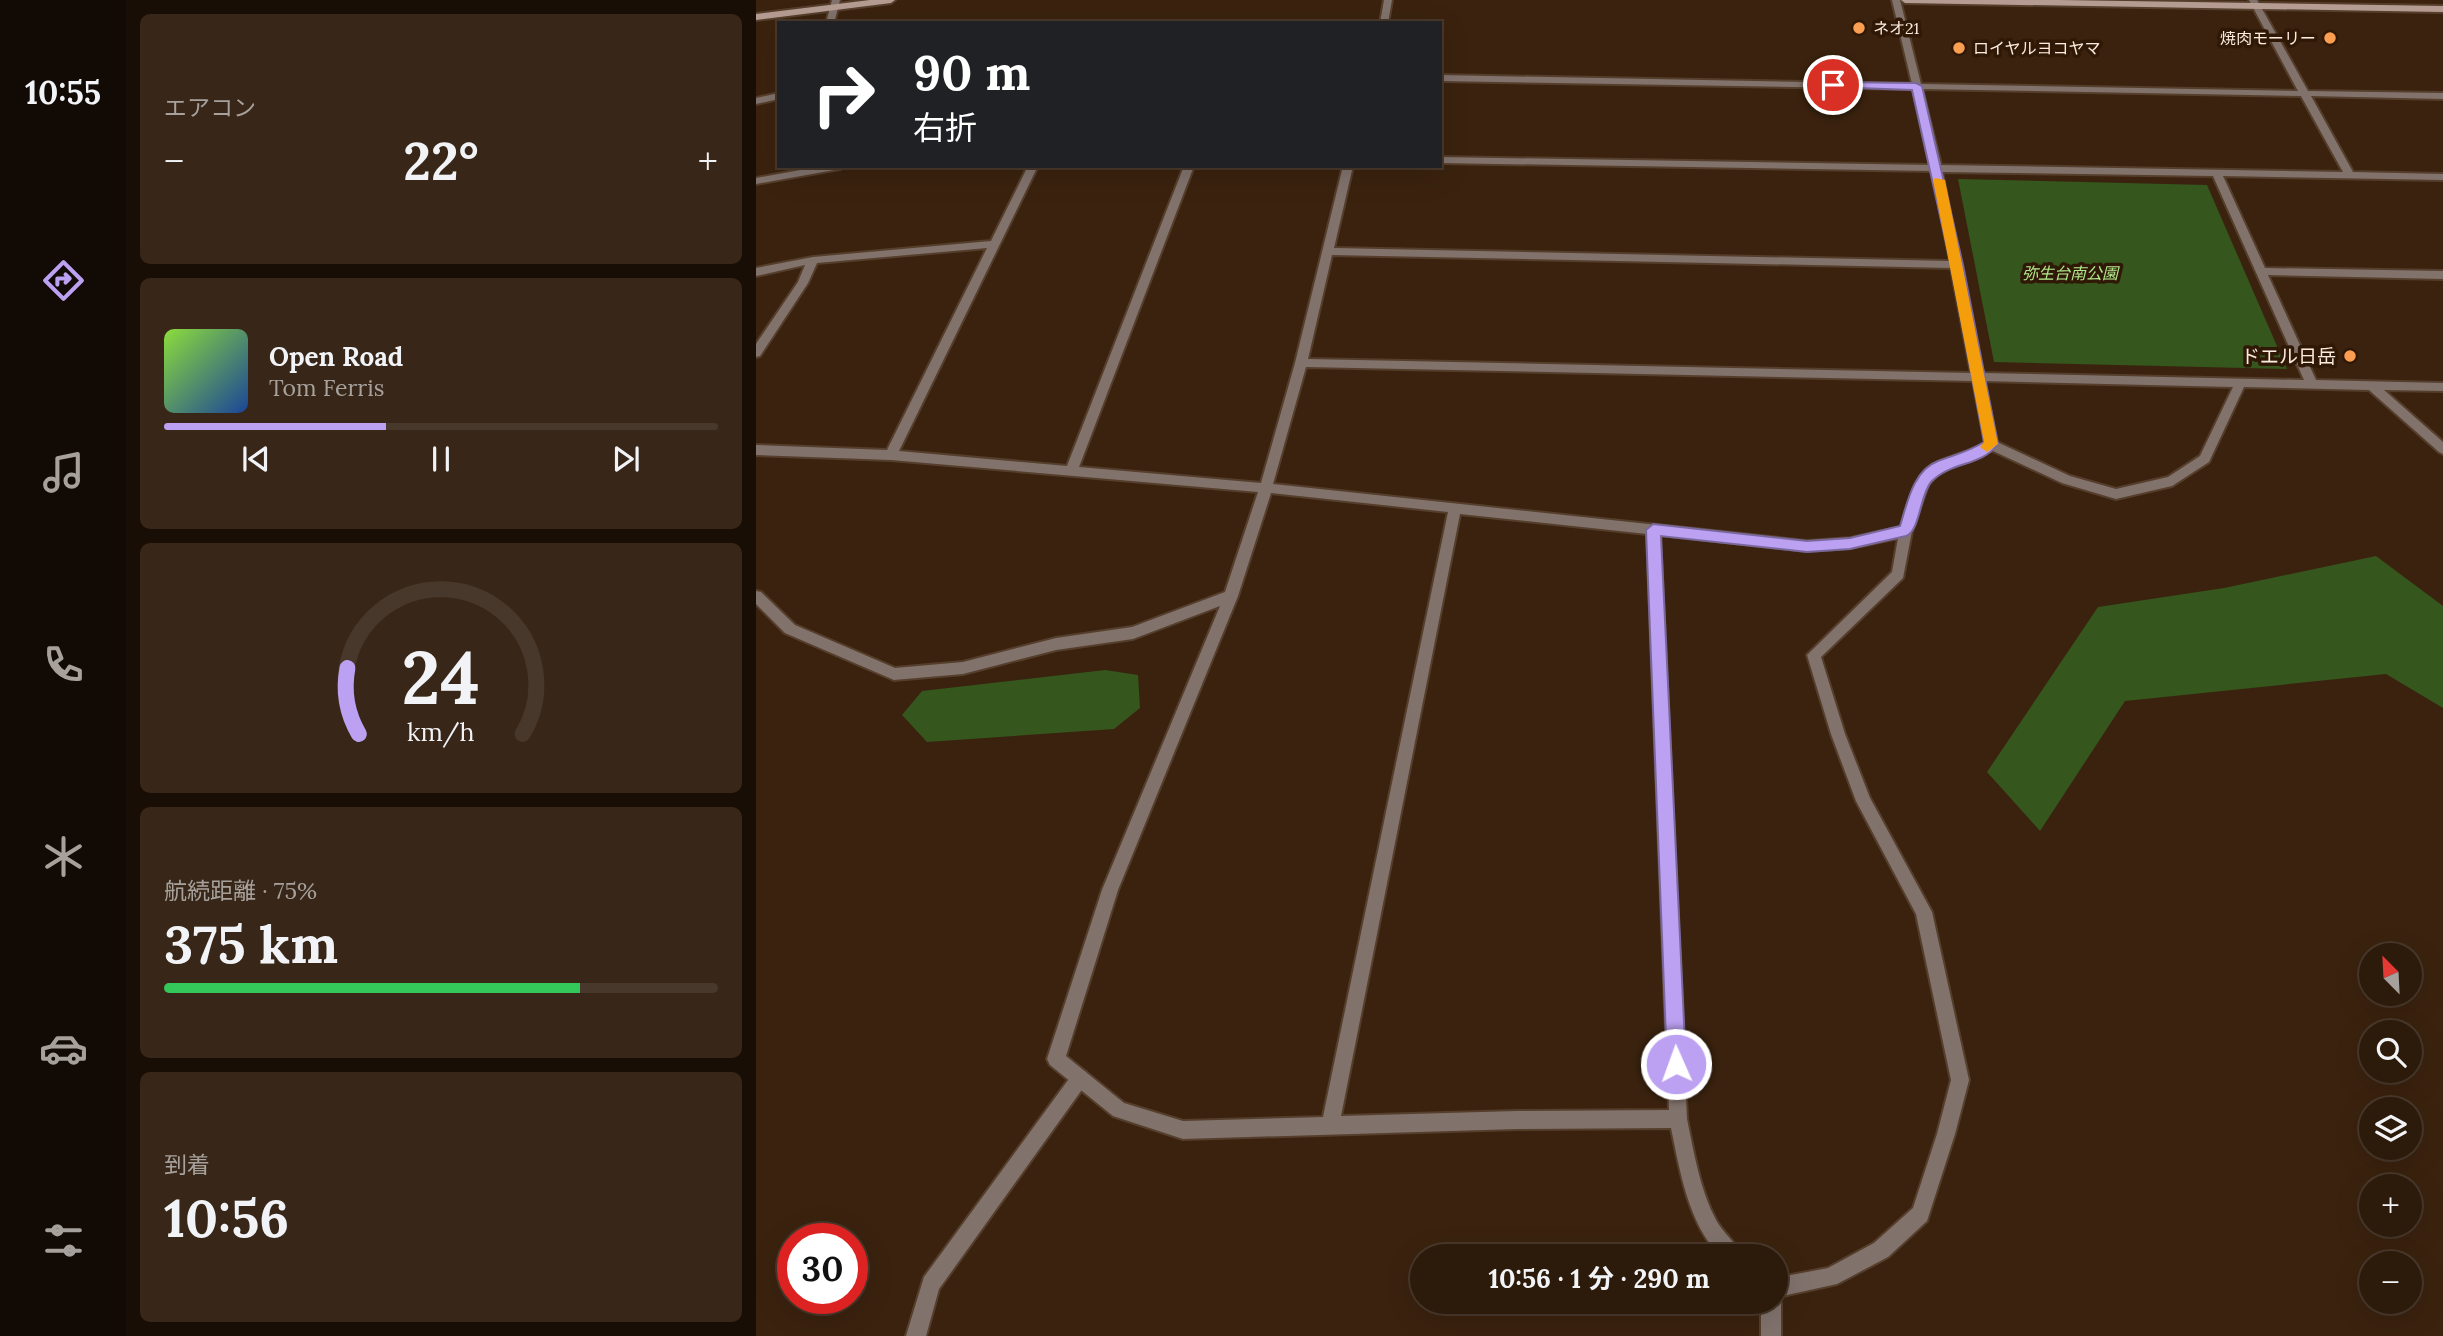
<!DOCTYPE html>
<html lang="ja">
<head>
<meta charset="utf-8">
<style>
	body { margin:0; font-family:Lora,"Noto Sans JP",serif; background:#382718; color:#f1f3f6; height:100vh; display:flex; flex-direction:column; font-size:26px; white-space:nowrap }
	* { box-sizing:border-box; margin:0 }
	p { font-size:23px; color:#a6a19c }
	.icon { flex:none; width:38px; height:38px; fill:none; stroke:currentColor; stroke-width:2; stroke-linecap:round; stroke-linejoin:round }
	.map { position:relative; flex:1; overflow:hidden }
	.panel { display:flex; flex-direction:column; gap:14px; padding:14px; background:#180e06; width:630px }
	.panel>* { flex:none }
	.hud { position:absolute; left:21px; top:21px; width:665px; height:147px; border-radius:0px; box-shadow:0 7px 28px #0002,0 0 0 2px #48382b; background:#202124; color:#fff; overflow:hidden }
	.needle { width:46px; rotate:336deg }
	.tools { position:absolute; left:1603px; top:943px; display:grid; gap:14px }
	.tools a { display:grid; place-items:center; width:63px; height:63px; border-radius:50%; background:#2c1a0a; box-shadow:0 7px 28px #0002,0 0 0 2px #48382b; font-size:35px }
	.speed { position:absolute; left:21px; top:1223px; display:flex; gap:14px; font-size:35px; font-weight:700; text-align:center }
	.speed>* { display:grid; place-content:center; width:91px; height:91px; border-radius:50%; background:#2c1a0a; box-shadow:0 7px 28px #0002,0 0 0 2px #48382b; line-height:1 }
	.speed .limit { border:10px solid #d22; background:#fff; color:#111 }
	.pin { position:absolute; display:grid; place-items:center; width:60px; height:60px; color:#fff; margin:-30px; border:4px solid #fff; border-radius:50%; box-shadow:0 2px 7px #0007 }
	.me { position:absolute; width:77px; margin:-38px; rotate:358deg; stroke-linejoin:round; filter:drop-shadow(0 0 5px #0008) }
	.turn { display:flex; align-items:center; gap:24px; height:147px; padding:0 21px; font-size:32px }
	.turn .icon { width:91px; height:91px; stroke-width:2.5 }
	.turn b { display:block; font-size:49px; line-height:60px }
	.big { font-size:52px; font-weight:700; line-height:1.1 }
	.panel .widget { flex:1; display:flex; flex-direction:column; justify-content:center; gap:10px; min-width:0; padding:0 24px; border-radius:10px; background:#382718 }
	.panel .dial { align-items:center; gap:0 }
	.dial svg { height:182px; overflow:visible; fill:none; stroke:#48382b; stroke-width:7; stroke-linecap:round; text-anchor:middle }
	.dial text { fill:#f1f3f6; stroke:none }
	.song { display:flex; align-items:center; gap:21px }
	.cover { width:84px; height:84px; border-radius:10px; background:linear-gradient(135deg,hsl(90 70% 55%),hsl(220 70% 35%)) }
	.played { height:7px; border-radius:4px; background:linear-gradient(90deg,#bca0f2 40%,#48382b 40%) }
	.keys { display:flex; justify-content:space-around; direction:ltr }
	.heat { display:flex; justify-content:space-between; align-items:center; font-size:38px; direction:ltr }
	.charge { height:10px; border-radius:5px; background:linear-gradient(90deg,#34c759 75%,#48382b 0) }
	.trip { position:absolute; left:654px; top:1244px; width:378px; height:70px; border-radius:35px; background:#2c1a0a; box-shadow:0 7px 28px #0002,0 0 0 2px #48382b; font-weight:700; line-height:70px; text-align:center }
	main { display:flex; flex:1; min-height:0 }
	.tab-bar { display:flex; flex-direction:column; width:126px; justify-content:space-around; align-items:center; background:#120a04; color:#a6a19c }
	.tab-bar .icon { width:49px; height:49px }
	.tab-bar .selected { color:#bca0f2 }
	.tab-bar b { font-size:32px; color:#f1f3f6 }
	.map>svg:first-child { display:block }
	.green { fill:#35561d }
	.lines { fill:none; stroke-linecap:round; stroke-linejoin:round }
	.service-casing { stroke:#553e2b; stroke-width:4 }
	.minor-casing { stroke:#553e2b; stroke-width:4 }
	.secondary-casing { stroke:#553e2b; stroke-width:4 }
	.service { fill:#81726c; fill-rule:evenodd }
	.minor { fill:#81726c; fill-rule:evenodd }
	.secondary { fill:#b59c92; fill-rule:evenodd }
	.route { fill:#bca0f2; stroke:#7a689d; stroke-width:2 }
	.slow { fill:#f59e0b }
	.poi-dot { fill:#fb9e52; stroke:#2f1805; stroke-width:2.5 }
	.labels { text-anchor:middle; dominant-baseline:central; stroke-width:7; stroke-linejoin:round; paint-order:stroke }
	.far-poi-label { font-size:16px; fill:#fcebdf; stroke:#2f1805; text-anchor:start }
	.far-park-label { font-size:16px; font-style:italic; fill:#afe78c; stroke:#2f1805 }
	.poi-label { font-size:19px; fill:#fcebdf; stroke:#2f1805; text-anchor:end }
</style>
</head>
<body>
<main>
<nav class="tab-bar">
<b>10:55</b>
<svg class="icon selected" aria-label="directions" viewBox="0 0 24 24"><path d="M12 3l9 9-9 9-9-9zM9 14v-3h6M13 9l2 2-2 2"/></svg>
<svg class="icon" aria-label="music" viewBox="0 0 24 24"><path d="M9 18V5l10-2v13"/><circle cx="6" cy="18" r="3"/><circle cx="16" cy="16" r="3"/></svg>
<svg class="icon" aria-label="phone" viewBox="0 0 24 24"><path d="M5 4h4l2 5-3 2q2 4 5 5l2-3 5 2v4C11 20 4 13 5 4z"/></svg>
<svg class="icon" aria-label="climate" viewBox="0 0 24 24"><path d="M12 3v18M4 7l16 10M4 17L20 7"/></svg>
<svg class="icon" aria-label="car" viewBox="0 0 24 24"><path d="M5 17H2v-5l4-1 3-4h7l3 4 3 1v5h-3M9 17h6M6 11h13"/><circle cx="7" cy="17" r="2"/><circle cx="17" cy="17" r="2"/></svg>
<svg class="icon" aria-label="filters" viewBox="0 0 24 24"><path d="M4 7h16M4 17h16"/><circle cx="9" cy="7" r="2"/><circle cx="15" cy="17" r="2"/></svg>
</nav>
<section class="panel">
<div class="widget"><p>エアコン</p>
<div class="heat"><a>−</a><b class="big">22°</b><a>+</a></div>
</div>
<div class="widget">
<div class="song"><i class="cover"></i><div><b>Open Road</b><p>Tom Ferris</p></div></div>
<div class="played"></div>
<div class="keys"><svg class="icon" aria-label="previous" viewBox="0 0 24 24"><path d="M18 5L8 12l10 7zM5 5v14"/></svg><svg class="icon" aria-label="pause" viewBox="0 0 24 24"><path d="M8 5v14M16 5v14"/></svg><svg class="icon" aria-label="next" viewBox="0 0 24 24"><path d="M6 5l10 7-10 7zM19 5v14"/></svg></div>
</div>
<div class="widget dial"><svg viewBox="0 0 100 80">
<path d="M14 69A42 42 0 1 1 86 69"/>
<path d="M14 69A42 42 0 0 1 9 40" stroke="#bca0f2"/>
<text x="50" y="56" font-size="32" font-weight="700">24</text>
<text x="50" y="72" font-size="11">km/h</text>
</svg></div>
<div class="widget"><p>航続距離 · 75%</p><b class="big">375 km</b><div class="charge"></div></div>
<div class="widget"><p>到着</p><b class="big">10:56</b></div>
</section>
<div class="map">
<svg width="1687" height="1336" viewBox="0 0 1687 1336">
	<rect width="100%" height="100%" fill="#3a220e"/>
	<g class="green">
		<path d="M1202,179L1451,185L1531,369L1238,362Z"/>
		<path d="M1620,556L1687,606V708L1630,674L1369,701L1284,831L1231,772L1342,607L1468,588Z"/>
		<path d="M349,670L382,675L384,708L358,729L171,742L146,715L166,691Z"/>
	</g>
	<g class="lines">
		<defs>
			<path id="service" d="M324,1069L330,1072L333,1078L330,1084L183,1289L170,1336H150L168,1277L318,1072Z"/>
			<g id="minor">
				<path d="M76,0H84L78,23H70Z"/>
				<path d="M628,0H636L632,23H624Z"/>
				<path d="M1136,0H1144L1165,84L1542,91L1493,0H1501L1552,91L1687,93V99L1555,96L1597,172L1687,174V180L1467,176L1509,268L1687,271V279L1512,275L1560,380L1687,383V391L1628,390L1687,442V454L1683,452L1613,390L1488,387L1453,462L1416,486L1360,499L1306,483L1235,450L1218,460L1187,469L1172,485L1156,531L1147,578L1065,657L1089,734L1114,798L1176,912L1213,1080L1199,1134L1171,1221L1132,1257L1081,1284L1022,1297L1025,1302V1336H1005V1302H1020V1278L1072,1268L1118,1243L1157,1208L1181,1134L1195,1080L1160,914L1100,801L1075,734L1051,655L1136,572L1142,538L1095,548L1051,551L904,535L931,1119C938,1153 944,1190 960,1220C967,1233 981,1243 985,1256H964C932,1223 924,1171 915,1128L761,1129L427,1139L357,1116L294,1065L291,1059L346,890L464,606L377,639L300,650L207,674L138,680L29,633L0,604V591L5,592L39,625L139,668L207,662L300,638L376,627L469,592L502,492L135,460L0,455V445L131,450L231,248L61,263L52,283L4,356L0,357V344L42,282L49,265L0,276V268L57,257L235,241L272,166H282L143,451L311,466L428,166H438L323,467L505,483L539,363L587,166H597L578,248L1194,261L1176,171L684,163V157L1175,165L1157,89L684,81V75L1156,84ZM1166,89L1545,96L1587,172L1185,165ZM1186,172L1457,176L1548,380L1227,373ZM576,255L1195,268L1215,373L552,359ZM550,367L1217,381L1229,443C1213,452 1198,455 1182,462C1158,471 1152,505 1145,527L1095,538L1051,541L517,484ZM1228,381L1477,387L1444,456L1412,477L1360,489L1314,476L1241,442ZM515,493L692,512L567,1117L427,1121L368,1103L310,1056L362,890L482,596ZM704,514L891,534L913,1110L761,1111L585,1116Z"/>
				<path d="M23,93V99L0,104V98Z"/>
				<path d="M66,166H89L84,169L0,184V178Z"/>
			</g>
			<g id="secondary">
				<path d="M114,0H139L135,3L0,20V14Z"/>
				<path d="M1145,0H1304L1687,6V12L1149,3Z"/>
			</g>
		</defs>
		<use href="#service" class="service-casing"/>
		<use href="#minor" class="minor-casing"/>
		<use href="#secondary" class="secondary-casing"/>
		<use href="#service" class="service"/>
		<use href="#minor" class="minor"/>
		<use href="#secondary" class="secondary"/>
	</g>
	<path class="route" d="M1077,82L1160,83L1166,86L1207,265L1242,444C1225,467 1195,461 1175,482C1164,495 1164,531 1150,536L1094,549L1051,552L905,536L930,1064L927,1071L920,1074L913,1071L911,1064L890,530L897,524L1051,541L1094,538L1144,526C1151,504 1157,470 1182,461C1198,455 1212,452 1228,442L1195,265L1156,90L1074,87L1072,85Z"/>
	<path class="slow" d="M1179,178L1189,180L1242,444L1231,452L1224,447L1228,442L1177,180Z"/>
	<g class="poi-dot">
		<circle cx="1103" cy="28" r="7"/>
		<circle cx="1574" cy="38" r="7"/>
		<circle cx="1203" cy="48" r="7"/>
		<circle cx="1594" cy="356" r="7"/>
	</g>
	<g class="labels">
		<g class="far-poi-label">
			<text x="1117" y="28">ネオ21</text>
			<text x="1560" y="38" text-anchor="end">焼肉モーリー</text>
			<text x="1217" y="48">ロイヤルヨコヤマ</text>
		</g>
		<g class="far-park-label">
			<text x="1314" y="273">弥生台南公園</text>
		</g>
		<g class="poi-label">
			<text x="1580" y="356">ドエル日岳</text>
		</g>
	</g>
</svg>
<div class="tools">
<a><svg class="needle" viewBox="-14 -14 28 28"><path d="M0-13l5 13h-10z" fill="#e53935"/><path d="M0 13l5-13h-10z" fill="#a6a19c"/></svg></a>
<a><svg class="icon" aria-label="search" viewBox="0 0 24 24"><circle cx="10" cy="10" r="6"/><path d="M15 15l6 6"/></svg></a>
<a><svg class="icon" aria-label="layers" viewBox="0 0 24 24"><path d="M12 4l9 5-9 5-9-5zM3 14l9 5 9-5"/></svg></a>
<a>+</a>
<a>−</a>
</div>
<div class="speed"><div class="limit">30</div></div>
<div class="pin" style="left:1077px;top:85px;background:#d93025"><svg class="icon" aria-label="arrive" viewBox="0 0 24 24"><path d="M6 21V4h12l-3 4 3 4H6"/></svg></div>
<svg class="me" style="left:920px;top:1064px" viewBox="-20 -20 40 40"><circle r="17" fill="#bca0f2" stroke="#fff" stroke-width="3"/><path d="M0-11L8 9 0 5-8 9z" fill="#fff"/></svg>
<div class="trip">10:56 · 1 分 · 290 m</div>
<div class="hud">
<div class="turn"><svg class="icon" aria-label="right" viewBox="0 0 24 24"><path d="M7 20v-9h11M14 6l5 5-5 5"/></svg><div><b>90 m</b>右折</div></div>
</div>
</div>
</main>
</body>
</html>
